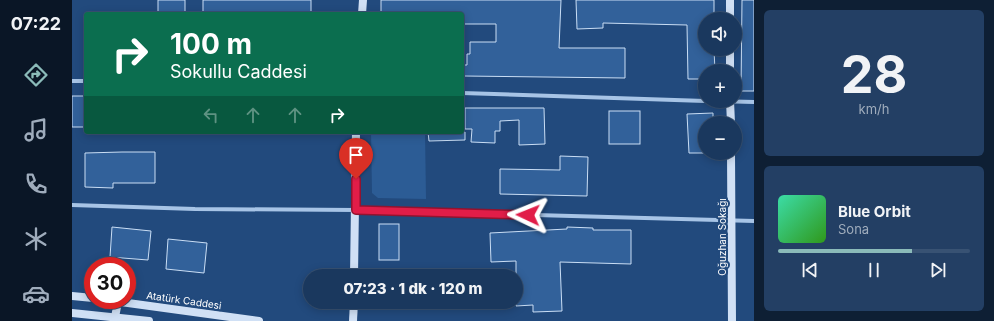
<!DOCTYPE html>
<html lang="tr">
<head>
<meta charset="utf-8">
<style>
	body { margin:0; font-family:Inter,sans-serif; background:#233f64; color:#f1f3f6; height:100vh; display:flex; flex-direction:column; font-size:15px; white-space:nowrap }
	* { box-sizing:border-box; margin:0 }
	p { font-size:13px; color:#9facbc }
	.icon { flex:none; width:22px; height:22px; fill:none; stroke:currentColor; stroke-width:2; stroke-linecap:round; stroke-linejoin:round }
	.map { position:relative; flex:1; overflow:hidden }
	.details { display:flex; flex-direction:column; gap:10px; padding:10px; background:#0e1f34; width:240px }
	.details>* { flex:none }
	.top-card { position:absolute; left:12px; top:12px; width:380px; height:122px; border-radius:4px; box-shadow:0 2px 10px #0003,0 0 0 1px #385273; background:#0b6e4f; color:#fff; overflow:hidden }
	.controls { position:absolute; left:626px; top:12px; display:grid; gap:8px }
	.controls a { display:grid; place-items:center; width:44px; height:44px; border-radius:50%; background:#1a385e; box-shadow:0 2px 10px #0003,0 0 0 1px #385273; font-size:20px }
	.speed { position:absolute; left:12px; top:257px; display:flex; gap:8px; font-size:20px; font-weight:700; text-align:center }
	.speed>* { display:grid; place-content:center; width:52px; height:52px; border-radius:50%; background:#1a385e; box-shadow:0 2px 10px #0003,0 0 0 1px #385273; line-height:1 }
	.speed .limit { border:6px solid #d22; background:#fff; color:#111 }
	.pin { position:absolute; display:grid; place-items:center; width:34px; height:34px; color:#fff; margin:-41px -17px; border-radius:50% 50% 50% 0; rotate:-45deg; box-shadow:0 0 4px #0007 }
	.pin .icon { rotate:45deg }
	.me { position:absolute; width:44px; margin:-22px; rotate:272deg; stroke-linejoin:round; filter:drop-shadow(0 0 3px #0008) }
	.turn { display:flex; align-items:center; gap:14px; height:84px; padding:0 20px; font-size:18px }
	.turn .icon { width:52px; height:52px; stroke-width:2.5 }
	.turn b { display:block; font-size:28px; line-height:34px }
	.lanes { display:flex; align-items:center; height:38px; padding:0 20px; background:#0003; justify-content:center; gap:20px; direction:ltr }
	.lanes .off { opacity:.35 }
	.details .card { flex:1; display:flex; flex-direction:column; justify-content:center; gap:6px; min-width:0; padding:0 14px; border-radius:6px; background:#233f64 }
	.details .dial { align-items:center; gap:0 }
	.dial b { font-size:52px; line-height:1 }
	.song { display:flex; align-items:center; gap:12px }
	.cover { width:48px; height:48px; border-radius:6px; background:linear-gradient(135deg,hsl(160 70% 55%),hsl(110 70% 35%)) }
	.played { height:4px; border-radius:2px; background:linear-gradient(90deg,#8bbbb9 70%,#385273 70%) }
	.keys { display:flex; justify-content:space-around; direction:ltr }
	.trip { position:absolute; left:231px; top:269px; width:220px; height:40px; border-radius:20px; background:#1a385e; box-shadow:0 2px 10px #0003,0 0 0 1px #385273; font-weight:800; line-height:40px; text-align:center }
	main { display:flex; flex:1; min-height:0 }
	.tabs { display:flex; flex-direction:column; width:72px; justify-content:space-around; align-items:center; background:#0a1626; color:#9facbc }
	.tabs .icon { width:28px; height:28px }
	.tabs .on { color:#8bbbb9 }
	.tabs b { font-size:18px; color:#f1f3f6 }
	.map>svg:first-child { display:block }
	.green { fill:#2c5c95 }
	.building { fill:#32619a; stroke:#cadef5 }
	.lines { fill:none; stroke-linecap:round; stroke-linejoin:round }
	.street { stroke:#a7c4e6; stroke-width:4 }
	.secondary { stroke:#d0e0f5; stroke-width:8 }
	.route-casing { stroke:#92132f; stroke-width:10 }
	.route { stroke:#e11d48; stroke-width:7 }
	.labels { text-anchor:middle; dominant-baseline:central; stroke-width:4; stroke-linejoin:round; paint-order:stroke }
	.street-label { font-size:10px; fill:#fff; stroke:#224a7d }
</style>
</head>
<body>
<main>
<nav class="tabs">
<b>07:22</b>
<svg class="icon on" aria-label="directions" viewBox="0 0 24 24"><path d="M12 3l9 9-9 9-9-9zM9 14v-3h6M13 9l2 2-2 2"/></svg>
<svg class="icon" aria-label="music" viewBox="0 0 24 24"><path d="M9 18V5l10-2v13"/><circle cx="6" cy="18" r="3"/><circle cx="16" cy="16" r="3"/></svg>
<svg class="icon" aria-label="phone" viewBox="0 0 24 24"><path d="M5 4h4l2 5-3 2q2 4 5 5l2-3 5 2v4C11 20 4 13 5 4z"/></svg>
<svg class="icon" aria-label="climate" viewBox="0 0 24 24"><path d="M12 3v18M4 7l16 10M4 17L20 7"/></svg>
<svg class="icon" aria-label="car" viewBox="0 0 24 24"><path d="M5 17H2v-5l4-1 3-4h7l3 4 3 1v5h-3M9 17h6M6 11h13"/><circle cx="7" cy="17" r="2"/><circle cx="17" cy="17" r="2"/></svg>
</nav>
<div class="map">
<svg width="682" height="321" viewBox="0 0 682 321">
	<rect width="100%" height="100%" fill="#224a7d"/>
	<path class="green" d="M299,132H353L354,199L306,198L300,193Z"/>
	<g class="building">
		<rect x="86" y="0" width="27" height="14"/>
		<rect x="131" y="0" width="108" height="14"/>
		<path d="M309,0H489L487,48H553V78L392,76V65H395V54H398V42H424V24H390V14H309Z"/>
		<path d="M504,0H642V19H633V49H642L643,71H633V79H616L615,25L531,23V28L505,29Z"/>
		<path d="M670,0H682V91H669Z"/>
		<rect x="0" y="96" width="14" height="31"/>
		<path d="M393,108H472L473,144L447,145V120L428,121V131H423V143L399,142L400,129H393Z"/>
		<rect x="537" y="111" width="31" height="33"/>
		<path d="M641,113V123H633V153H617L615,114Z"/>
		<path d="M356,132H393V140L357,141Z"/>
		<path d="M50,152H83V183H41V188L13,187V153Z"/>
		<path d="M488,156L516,157L515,196L428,194V169L488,170Z"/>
		<rect x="307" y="224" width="20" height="36"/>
		<path d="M40,227L79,231L76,260L38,257Z"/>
		<path d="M495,227L521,228V230H559V264L488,262L490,311L461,312V305L444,306V261L419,262L418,233L495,229Z"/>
		<path d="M96,239L135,243L132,273L94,269Z"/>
	</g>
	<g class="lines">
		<g class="street">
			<path d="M0,81H14"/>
			<path d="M390,93L633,101"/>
			<path d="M643,101L682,102"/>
			<path d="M0,205L123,209L284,210L682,221"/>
		</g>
		<g class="secondary">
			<path d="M658,0V19"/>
			<path d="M290,14L291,0"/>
			<path d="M658,49V71"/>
			<path d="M658,101L659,123"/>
			<path d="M659,153L660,321"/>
			<path d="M282,276L284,132"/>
			<path d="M0,296L21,298"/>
			<path d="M34,300L187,321"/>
			<path d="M0,313L77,321"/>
			<path d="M43,317L46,302"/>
			<path d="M281,321L282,302"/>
		</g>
	</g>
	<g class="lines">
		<defs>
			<path id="route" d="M284,179V210L456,215"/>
		</defs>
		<use href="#route" class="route-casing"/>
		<use href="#route" class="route"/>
	</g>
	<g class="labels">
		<g class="street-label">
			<text transform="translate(650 237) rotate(-90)">Oğuzhan Sokağı</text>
			<text transform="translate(112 300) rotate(8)">Atatürk Caddesi</text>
		</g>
	</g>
</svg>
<div class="controls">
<a><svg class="icon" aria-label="sound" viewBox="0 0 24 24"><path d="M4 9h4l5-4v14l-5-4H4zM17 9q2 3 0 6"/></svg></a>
<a>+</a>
<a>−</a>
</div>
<div class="speed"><div class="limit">30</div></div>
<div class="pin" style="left:284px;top:179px;background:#d93025"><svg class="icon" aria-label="arrive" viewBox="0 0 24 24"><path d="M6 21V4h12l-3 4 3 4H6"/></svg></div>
<svg class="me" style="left:456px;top:215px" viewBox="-20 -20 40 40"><path d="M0-17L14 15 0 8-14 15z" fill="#e11d48" stroke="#fff" stroke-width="4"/></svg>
<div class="trip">07:23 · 1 dk · 120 m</div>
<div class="top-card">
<div class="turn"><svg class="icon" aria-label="right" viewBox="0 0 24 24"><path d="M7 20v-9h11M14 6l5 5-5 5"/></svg><div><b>100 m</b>Sokullu Caddesi</div></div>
<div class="lanes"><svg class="icon off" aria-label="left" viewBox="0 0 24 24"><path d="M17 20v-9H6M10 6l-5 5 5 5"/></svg><svg class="icon off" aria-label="ahead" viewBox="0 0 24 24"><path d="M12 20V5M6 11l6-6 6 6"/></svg><svg class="icon off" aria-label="ahead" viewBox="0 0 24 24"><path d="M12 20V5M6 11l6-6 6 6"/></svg><svg class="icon" aria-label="right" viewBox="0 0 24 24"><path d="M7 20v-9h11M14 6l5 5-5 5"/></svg></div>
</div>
</div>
<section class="details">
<div class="card dial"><b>28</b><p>km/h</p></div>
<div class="card">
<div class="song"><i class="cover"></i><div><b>Blue Orbit</b><p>Sona</p></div></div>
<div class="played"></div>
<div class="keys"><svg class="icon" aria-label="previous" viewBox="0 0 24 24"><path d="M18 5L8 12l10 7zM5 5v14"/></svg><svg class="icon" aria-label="pause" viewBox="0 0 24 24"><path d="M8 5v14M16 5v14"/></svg><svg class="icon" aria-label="next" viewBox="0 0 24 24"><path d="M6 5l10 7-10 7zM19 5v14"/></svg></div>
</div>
</section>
</main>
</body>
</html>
